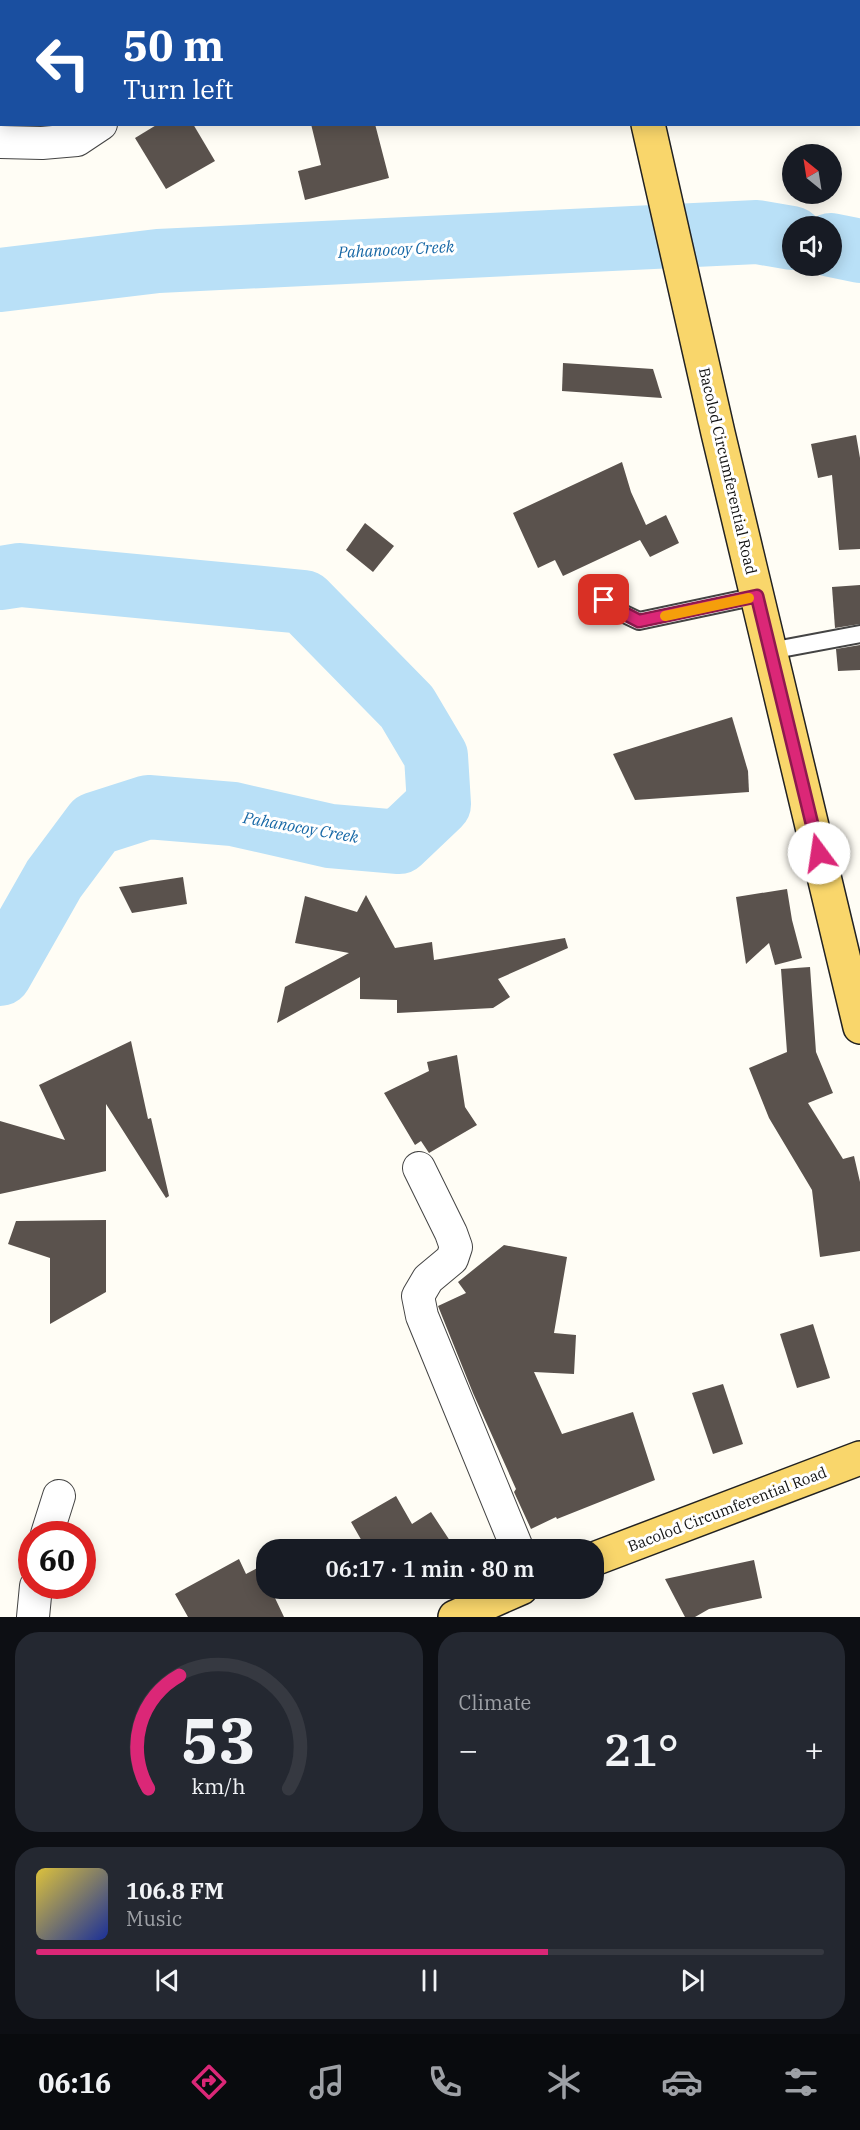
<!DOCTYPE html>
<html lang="en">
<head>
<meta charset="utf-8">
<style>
	body { margin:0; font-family:"IBM Plex Serif",serif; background:#242831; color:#f1f3f6; height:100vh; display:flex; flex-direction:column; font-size:22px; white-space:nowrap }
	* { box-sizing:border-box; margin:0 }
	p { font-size:20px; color:#9ea1a6 }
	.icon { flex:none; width:33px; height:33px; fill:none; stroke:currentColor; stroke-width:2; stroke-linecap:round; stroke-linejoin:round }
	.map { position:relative; height:1617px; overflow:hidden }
	.drawer { display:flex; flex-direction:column; gap:15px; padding:15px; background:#0d0f14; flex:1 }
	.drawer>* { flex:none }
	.hud { position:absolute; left:0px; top:0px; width:861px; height:126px; box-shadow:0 3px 15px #0003; background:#1a4fa0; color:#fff; overflow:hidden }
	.needle { width:39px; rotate:330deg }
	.tools { position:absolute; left:782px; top:144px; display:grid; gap:12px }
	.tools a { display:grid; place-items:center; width:60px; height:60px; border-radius:50%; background:#171b24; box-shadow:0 3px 15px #0003; font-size:30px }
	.speed { position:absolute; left:18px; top:1521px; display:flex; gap:12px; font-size:30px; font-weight:700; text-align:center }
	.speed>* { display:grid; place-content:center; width:78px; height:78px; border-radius:50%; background:#171b24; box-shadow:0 3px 15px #0003; line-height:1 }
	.speed .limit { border:9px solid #d22; background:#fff; color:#111 }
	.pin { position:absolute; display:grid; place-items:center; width:51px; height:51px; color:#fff; margin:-26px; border-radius:12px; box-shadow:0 3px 9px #0006 }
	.me { position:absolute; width:66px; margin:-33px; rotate:346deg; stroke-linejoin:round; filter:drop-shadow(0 0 4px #0008) }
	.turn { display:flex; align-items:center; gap:21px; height:126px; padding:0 24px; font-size:27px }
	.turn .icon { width:78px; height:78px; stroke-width:2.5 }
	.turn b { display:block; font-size:42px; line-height:51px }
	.big { font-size:45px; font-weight:600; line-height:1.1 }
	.drawer .tile { flex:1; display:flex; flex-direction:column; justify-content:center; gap:9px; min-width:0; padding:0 21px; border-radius:24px; background:#242831 }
	.drawer .dial { align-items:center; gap:0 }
	.dial svg { height:156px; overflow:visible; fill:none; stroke:#363941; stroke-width:7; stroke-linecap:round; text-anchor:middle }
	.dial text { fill:#f1f3f6; stroke:none }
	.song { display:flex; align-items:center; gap:18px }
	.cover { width:72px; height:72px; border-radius:9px; background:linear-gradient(135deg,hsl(50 70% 55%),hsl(230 70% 35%)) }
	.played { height:6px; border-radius:3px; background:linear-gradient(90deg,#db2777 65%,#363941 65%) }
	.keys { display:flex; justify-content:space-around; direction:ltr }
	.heat { display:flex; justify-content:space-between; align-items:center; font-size:33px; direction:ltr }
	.drawer .tiles { flex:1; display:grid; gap:15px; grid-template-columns:1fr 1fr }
	.tile:last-child { grid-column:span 2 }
	.trip { position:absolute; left:256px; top:1539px; width:348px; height:60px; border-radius:24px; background:#171b24; box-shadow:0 3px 15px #0003; font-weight:600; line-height:60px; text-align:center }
	.menu { display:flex; height:96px; justify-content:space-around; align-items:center; background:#090b0e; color:#9ea1a6 }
	.menu .icon { width:42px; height:42px }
	.menu .on { color:#db2777 }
	.menu b { font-size:27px; color:#f1f3f6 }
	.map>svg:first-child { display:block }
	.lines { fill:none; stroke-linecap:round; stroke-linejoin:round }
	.river { stroke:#b9e0f7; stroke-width:64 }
	.building { fill:#5a524d }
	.lane-casing { stroke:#444; stroke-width:20 }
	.street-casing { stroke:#444; stroke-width:34 }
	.primary-casing { stroke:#222; stroke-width:36 }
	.lane { stroke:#fff; stroke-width:16 }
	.street { stroke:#fff; stroke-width:32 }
	.primary { stroke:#f9d66b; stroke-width:33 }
	.route-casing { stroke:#8e194d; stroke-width:15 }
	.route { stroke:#db2777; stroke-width:10 }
	.slow { stroke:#f59e0b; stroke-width:10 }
	.labels { text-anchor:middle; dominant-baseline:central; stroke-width:6; stroke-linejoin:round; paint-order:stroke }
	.street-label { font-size:15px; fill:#111; stroke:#fff }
	.water-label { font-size:16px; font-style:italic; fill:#1768a6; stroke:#fff }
</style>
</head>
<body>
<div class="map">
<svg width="860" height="1617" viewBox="0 0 860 1617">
	<rect width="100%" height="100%" fill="#fffdf5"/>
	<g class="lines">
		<g class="river">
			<path d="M831,245L860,251"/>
			<path d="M0,280L158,261L757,232L792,238"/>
			<path d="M0,578L20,575L304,602L407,707L436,756L439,804L399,842L330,836L233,814L148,807L95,824L54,879L0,974"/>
		</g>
	</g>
	<g class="building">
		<path d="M158,124H193L215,161L166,189L135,138Z"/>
		<path d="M311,124H375L389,178L305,200L298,171L321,165Z"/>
		<path d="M563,363L653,369L662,398L562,391Z"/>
		<path d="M856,435L860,458V549L839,550L832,475L818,478L811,444Z"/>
		<path d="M622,462L631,492L646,525L666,515L679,543L650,557L640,540L563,576L555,560L538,568L513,513Z"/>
		<path d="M365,523L394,546L373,572L346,550Z"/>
		<path d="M860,585V624L835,628L832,587Z"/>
		<path d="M860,645V670L838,671L836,649Z"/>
		<path d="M732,717L748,771L749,792L635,800L613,754Z"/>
		<path d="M183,877L187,904L132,913L119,887Z"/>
		<path d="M787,889L792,920L802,958L775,965L769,943L746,964L736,897Z"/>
		<path d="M366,895L395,948L432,942L434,960L565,938L568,948L498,979L510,997L493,1008L397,1013V1000L360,999V977L277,1023L285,987L349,953L295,943L305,896L357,912Z"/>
		<path d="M810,967L816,1052L833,1093L808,1103L843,1159L854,1156L860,1182V1251L820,1257L812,1190L769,1118L749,1068L787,1052L781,969Z"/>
		<path d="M131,1041L148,1119L151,1118L169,1196L166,1198L106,1104V1171L0,1194V1121L65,1140L39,1085Z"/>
		<path d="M457,1055L465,1107L477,1125L429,1153L421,1141L415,1145L384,1093L429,1071L427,1062Z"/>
		<path d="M106,1220V1292L50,1324V1258L8,1244L16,1221Z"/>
		<path d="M504,1245L567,1257L554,1333L576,1335L574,1374L534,1372L562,1434L633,1412L655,1480L557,1519L556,1517L531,1529L514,1492L516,1489L473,1393L438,1306L466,1293L458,1282Z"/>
		<path d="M813,1324L830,1378L797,1388L780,1334Z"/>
		<path d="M723,1384L743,1444L713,1454L692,1393Z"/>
		<path d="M396,1496L412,1524L431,1512L456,1550H367L351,1522Z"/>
		<path d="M239,1559L246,1574L261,1566L267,1576V1588H274L278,1596L275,1598L284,1617H188L175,1594Z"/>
		<path d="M754,1560L762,1598L709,1609L695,1617H685L665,1579Z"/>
	</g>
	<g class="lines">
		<defs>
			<g id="lane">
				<path d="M592,589L616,610L639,621L757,596"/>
				<path d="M770,651L860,634"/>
			</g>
			<g id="street">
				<path d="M518,2L525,0"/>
				<path d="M0,142L42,143L77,140L101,124"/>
				<path d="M419,1168L451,1233L456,1247L452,1259L428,1279L418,1296L422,1316L518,1550"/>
				<path d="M47,1534L59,1496"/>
				<path d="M33,1617L36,1586"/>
			</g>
			<g id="primary">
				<path d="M618,0L619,2"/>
				<path d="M648,124L718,433L860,1027"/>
				<path d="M594,1559L860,1458"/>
				<path d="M455,1617L521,1588"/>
			</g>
		</defs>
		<use href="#lane" class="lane-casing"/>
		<use href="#street" class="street-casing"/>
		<use href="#primary" class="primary-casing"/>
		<use href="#lane" class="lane"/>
		<use href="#street" class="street"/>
		<use href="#primary" class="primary"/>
	</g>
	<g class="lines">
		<defs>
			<path id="route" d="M604,600L616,609L639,621L757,596L819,853"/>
		</defs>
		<use href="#route" class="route-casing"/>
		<use href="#route" class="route"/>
		<path class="slow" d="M665,616L749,598"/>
	</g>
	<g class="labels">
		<g class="street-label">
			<text transform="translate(728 471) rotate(77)">Bacolod Circumferential Road</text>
			<text transform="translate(727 1509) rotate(-21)">Bacolod Circumferential Road</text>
		</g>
		<g class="water-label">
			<text transform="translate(396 249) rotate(-3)">Pahanocoy Creek</text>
			<text transform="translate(301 827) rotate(10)">Pahanocoy Creek</text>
		</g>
	</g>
</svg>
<div class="tools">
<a><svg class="needle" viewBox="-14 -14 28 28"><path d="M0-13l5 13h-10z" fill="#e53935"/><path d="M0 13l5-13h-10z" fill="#9ea1a6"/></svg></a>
<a><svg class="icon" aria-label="sound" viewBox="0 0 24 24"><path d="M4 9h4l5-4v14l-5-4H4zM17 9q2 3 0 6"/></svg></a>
</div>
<div class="speed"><div class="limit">60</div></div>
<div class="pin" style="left:604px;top:600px;background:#d93025"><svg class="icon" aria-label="arrive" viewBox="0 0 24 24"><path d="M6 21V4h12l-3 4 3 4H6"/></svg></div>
<svg class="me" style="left:819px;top:853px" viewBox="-20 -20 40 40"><circle r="19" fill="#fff"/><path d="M0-13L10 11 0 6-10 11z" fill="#db2777"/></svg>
<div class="trip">06:17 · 1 min · 80 m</div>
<div class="hud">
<div class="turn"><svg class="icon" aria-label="left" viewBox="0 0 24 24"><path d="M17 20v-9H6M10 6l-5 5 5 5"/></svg><div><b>50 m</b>Turn left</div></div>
</div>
</div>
<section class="drawer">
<div class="tiles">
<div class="tile dial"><svg viewBox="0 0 100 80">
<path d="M14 69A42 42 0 1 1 86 69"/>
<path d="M14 69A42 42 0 0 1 30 11" stroke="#db2777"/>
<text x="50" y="56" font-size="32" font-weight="700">53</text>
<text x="50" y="72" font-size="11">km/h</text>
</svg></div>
<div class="tile"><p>Climate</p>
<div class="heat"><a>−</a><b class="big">21°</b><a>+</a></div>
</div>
<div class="tile">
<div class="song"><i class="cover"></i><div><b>106.8 FM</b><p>Music</p></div></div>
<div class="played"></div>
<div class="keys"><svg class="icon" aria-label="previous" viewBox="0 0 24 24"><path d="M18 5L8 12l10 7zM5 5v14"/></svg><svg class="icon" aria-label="pause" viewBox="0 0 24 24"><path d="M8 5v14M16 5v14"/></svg><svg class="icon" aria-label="next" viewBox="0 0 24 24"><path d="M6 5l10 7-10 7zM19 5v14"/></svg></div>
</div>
</div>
</section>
<nav class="menu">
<b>06:16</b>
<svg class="icon on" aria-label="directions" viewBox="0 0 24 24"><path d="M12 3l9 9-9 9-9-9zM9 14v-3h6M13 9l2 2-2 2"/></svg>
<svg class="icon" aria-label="music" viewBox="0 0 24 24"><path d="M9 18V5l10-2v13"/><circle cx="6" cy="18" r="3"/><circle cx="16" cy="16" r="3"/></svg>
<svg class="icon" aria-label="phone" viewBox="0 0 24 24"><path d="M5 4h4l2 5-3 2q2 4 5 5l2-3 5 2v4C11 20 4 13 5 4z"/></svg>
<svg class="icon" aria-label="climate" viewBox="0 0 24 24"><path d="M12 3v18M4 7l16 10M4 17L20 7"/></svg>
<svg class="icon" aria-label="car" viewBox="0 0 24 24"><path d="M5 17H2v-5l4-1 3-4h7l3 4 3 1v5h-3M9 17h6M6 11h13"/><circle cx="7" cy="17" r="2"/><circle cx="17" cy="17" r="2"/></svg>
<svg class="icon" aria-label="filters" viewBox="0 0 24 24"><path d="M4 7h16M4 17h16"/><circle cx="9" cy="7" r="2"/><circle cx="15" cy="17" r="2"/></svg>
</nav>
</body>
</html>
